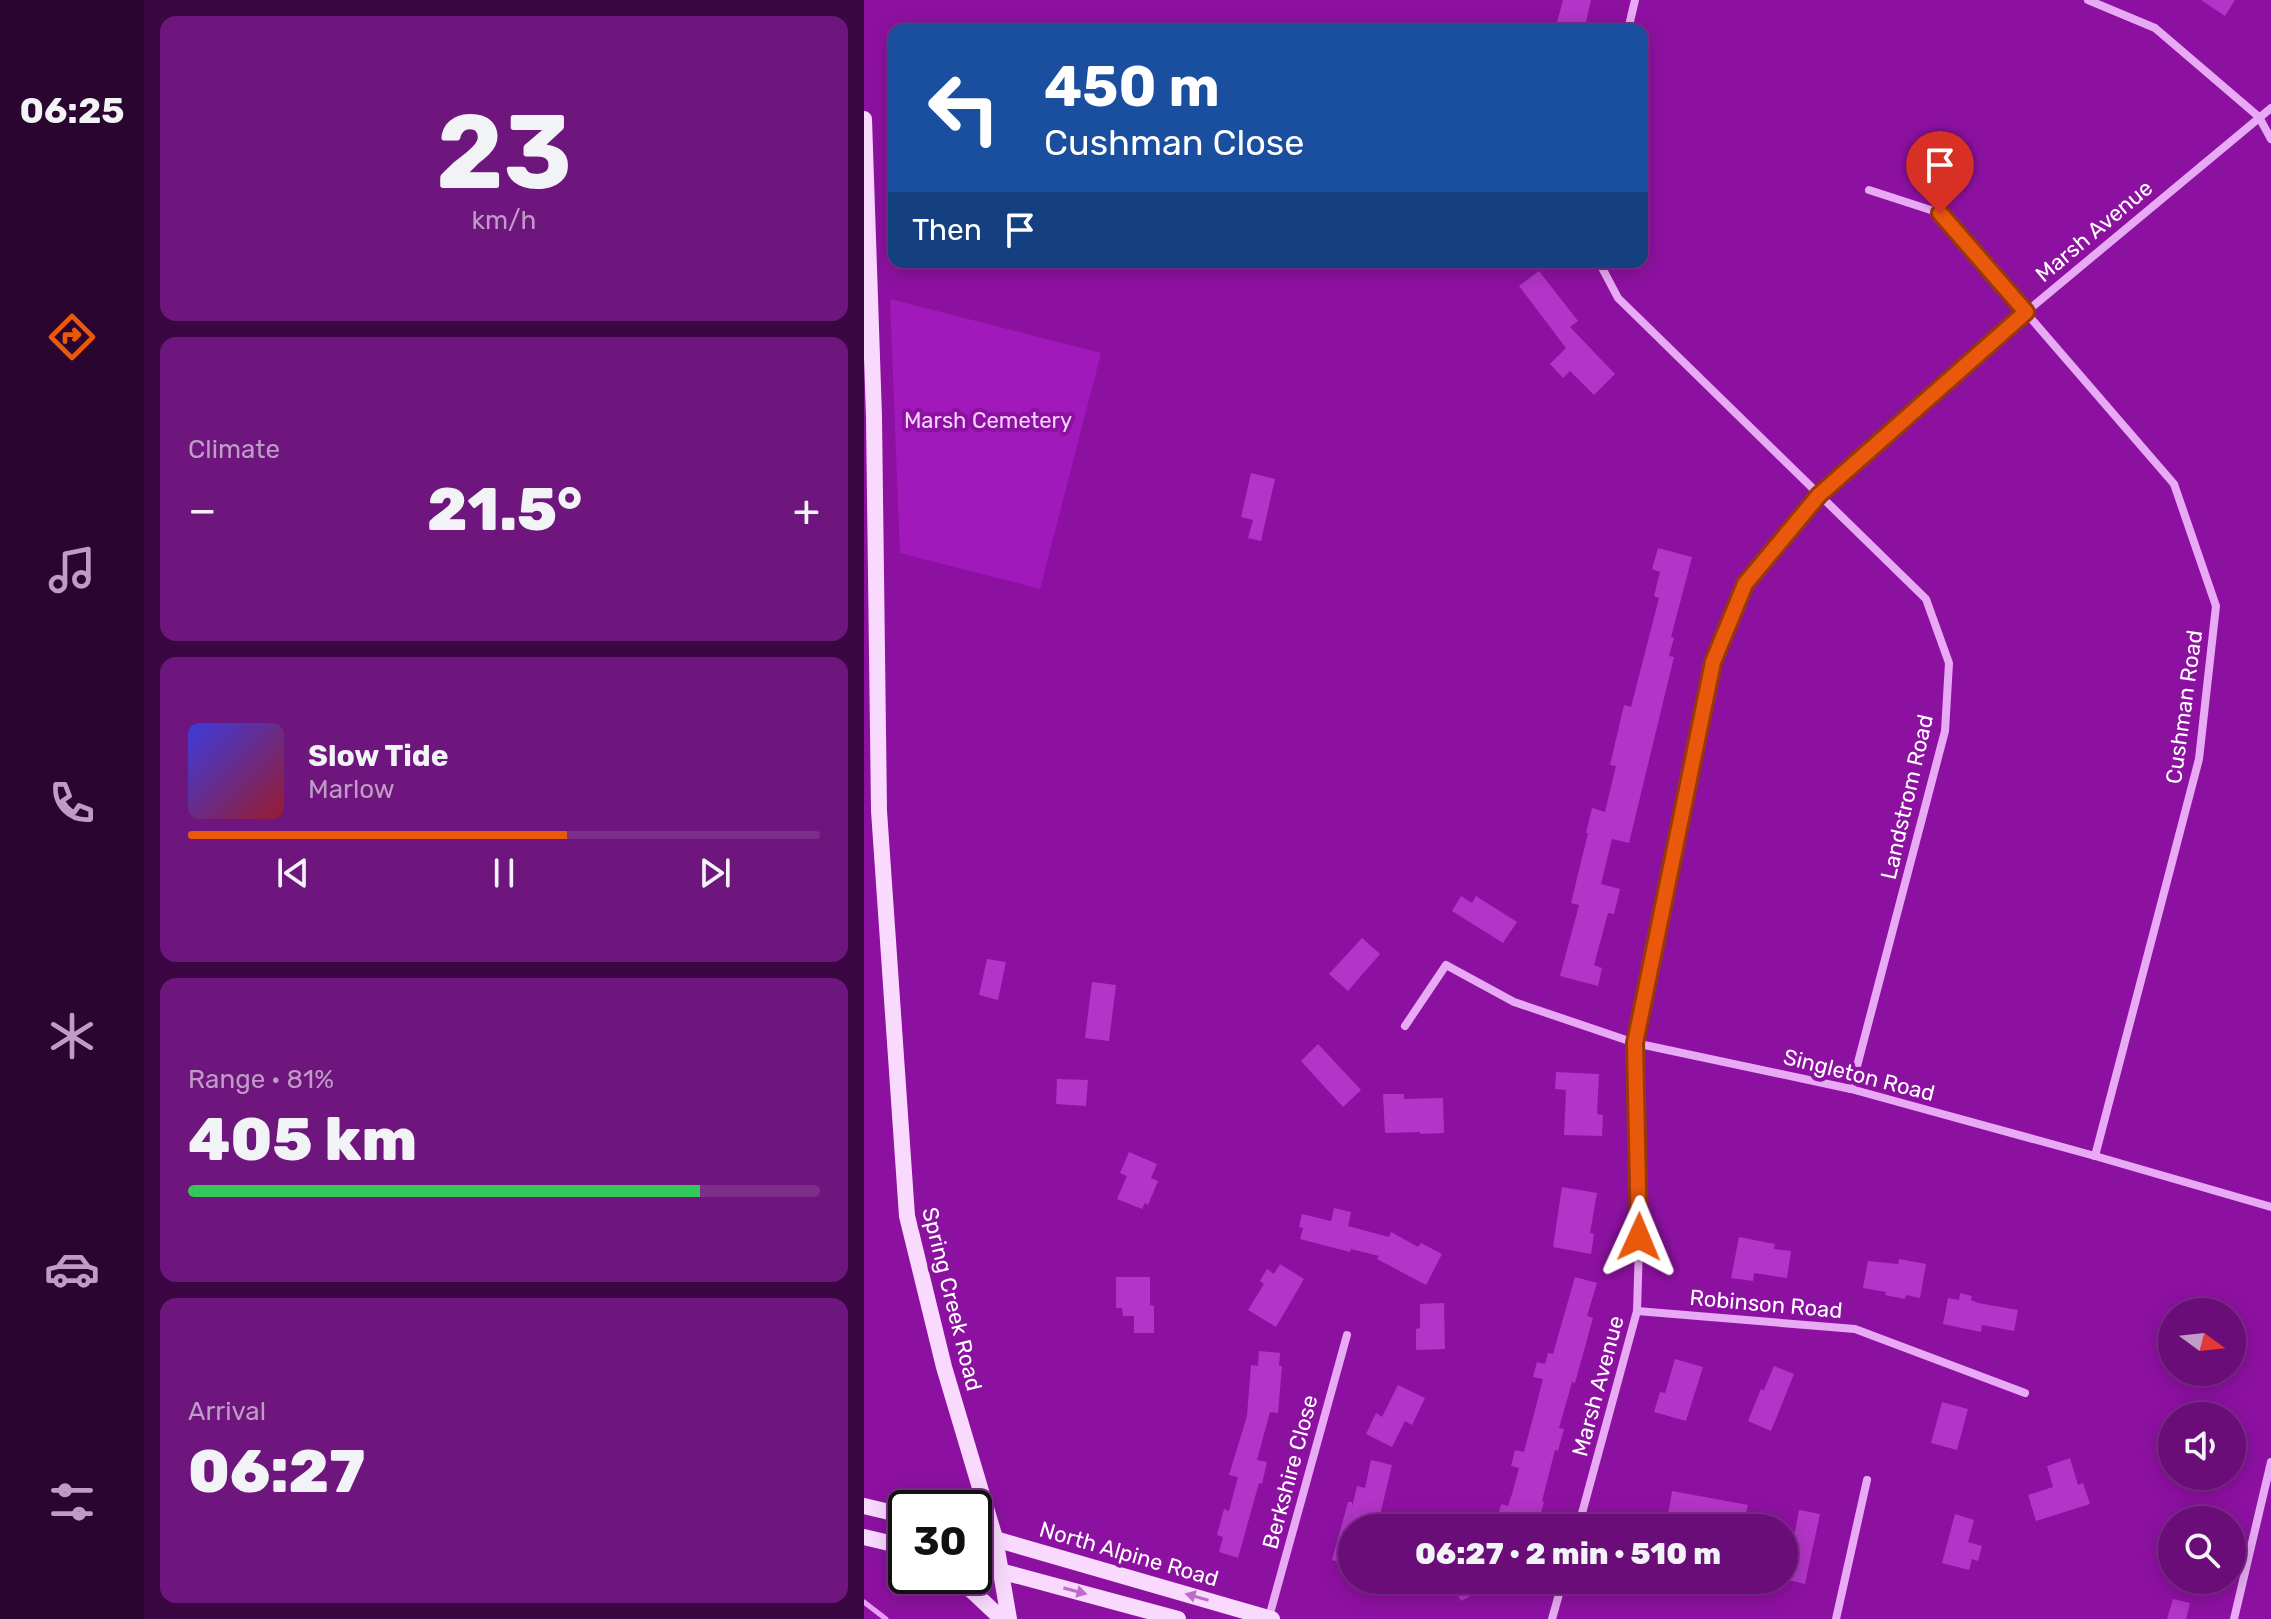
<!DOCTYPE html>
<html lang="en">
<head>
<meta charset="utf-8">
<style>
	body { margin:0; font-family:Rubik,sans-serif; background:#6f167e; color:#f1f3f6; height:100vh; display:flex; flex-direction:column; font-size:30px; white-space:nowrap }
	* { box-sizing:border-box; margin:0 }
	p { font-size:26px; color:#be9cc6 }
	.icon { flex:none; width:44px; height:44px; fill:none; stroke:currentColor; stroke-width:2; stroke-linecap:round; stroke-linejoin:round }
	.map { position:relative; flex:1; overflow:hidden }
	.details { display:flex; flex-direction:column; gap:16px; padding:16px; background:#3a0743; width:720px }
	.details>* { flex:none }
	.guide { position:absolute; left:24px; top:24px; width:760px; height:244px; border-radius:16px; box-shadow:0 4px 20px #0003,0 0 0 2px #7d2d8a; background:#1a4fa0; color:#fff; overflow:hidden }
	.needle { width:52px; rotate:105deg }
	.tools { position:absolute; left:1294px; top:1298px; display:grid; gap:16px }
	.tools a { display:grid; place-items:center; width:88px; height:88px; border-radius:50%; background:#6a0d79; box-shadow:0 4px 20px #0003,0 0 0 2px #7d2d8a; font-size:40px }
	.speed { position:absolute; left:24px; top:1490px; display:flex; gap:16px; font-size:40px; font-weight:700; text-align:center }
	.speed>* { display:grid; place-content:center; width:104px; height:104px; border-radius:50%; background:#6a0d79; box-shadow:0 4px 20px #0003,0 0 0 2px #7d2d8a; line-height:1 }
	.speed .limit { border:4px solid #111; border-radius:12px; background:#fff; color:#111 }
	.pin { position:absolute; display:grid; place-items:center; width:68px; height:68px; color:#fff; margin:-82px -34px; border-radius:50% 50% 50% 0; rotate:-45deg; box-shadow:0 0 8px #0007 }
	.pin .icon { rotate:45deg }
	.me { position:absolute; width:88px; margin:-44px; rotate:1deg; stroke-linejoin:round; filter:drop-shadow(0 0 6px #0008) }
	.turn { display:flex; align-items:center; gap:28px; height:168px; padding:0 24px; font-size:36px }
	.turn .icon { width:104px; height:104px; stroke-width:2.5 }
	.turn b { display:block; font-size:56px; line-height:68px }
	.then { display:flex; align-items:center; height:76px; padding:0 24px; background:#0003; gap:16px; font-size:30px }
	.big { font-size:60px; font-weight:800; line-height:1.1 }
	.details .widget { flex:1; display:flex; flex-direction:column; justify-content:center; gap:12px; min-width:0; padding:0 28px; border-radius:16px; background:#6f167e }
	.details .dial { align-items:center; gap:0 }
	.dial b { font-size:104px; line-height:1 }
	.song { display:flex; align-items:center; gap:24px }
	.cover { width:96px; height:96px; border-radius:12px; background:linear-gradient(135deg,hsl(240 70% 55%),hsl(350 70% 35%)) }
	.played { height:8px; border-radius:4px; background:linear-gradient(90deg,#ea580c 60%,#7d2d8a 60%) }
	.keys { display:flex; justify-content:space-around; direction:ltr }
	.heat { display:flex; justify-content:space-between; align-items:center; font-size:44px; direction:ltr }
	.charge { height:12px; border-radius:6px; background:linear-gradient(90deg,#34c759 81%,#7d2d8a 0) }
	.trip { position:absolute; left:474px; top:1514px; width:460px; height:80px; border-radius:40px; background:#6a0d79; box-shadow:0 4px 20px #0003,0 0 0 2px #7d2d8a; font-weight:800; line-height:80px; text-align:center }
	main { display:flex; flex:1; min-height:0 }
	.tabs { display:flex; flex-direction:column; width:144px; justify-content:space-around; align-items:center; background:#2a0530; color:#be9cc6 }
	.tabs .icon { width:56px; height:56px }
	.tabs .active { color:#ea580c }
	.tabs b { font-size:36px; color:#f1f3f6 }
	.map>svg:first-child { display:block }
	.green { fill:#a219bb }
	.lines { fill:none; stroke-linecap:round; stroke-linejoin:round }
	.stream { stroke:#e99cf8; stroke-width:5 }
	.building { fill:#b135c6 }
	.minor { stroke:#e9aaf5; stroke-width:8 }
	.secondary { stroke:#f9dafe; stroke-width:16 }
	.oneway { fill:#be6bcb }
	.route-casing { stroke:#983908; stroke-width:20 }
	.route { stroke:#ea580c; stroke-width:14 }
	.labels { text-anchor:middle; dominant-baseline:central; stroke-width:8; stroke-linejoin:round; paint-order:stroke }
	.street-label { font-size:22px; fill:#fff; stroke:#8d11a1 }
	.park-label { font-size:22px; fill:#f7d3fe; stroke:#8d11a1 }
</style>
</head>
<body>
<main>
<nav class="tabs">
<b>06:25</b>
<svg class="icon active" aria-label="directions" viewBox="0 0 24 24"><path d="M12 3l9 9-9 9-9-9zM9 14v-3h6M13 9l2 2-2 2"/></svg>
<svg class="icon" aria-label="music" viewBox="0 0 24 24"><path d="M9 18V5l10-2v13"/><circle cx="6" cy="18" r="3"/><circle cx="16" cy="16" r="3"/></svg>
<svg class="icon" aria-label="phone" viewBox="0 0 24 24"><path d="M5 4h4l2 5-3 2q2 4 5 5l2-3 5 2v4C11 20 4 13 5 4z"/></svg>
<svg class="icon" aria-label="climate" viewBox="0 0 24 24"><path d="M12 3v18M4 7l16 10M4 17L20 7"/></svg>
<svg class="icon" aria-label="car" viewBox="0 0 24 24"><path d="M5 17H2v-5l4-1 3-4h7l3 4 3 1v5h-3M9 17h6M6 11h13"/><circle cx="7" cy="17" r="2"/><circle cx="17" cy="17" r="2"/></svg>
<svg class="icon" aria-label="filters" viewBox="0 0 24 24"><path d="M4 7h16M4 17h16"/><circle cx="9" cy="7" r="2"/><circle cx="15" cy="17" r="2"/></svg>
</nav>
<section class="details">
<div class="widget dial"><b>23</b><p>km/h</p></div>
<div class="widget"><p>Climate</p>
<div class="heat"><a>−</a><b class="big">21.5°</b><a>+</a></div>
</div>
<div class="widget">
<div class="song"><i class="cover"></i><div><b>Slow Tide</b><p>Marlow</p></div></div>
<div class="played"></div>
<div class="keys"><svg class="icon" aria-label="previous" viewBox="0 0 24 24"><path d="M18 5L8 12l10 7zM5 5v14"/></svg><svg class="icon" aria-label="pause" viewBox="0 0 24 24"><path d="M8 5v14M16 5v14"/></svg><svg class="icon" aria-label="next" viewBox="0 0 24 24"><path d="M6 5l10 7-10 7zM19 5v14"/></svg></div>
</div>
<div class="widget"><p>Range · 81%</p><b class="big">405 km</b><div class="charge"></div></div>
<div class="widget"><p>Arrival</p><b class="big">06:27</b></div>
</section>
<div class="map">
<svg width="1407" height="1619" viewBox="0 0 1407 1619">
	<rect width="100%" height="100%" fill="#8d11a1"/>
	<path class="green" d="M26,299L237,353L176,589L36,553Z"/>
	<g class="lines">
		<path class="stream" d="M0,1602L22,1619"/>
	</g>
	<g class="building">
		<path d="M699,0H727L720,30H691Z"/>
		<path d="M1337,0H1371L1361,16Z"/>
		<path d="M675,271L714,321L706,327L751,374L730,395L706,371L699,378L686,364L702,348L655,286Z"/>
		<path d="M387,473L411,479L397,541L384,538L389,520L377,517Z"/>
		<path d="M794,548L828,557L807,637L810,638L805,656L810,657L765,843L748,839L737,884L756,889L750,914L744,913L730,965L738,968L734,986L696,976L715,905L707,903L724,833H722L728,808L741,812L752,766L746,765L760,705L767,707L795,598L790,596L796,572L788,569Z"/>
		<path d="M597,896L608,903L612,896L653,922L639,943L588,911Z"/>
		<path d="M498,938L516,954L484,991L465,974Z"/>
		<path d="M123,959L142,962L134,1000L115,995Z"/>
		<path d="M228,982L252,985L245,1041L221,1038Z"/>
		<path d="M454,1044L497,1090L479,1107L437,1061Z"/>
		<path d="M692,1072L735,1074L733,1114L739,1115L738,1136L700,1135L702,1090L691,1089Z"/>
		<path d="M193,1079L224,1080L222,1106L192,1104Z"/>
		<path d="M519,1094H540V1099L579,1098L580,1133L556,1134V1132L521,1133Z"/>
		<path d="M265,1152L293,1164L287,1178L294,1181L284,1205L281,1203L278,1209L253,1199L263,1176L256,1173Z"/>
		<path d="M698,1187L733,1193L726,1233L730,1234L727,1254L689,1247Z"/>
		<path d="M470,1208L487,1212L484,1226L525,1237L527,1232L554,1247L557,1243L578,1254L562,1285L513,1259L515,1256L487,1249L486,1252L436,1239L439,1228L435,1227L438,1214L467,1221Z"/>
		<path d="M875,1237L911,1244L910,1249L927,1251L923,1278L890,1273L889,1281L867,1278Z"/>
		<path d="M1035,1259L1062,1264L1056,1298L1042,1295L1041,1299L1021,1295L1022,1292L999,1288L1004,1261L1034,1264Z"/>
		<path d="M416,1264L440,1279L412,1327L384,1310L400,1284L396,1281L403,1269L410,1274Z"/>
		<path d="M252,1277H286V1305L290,1306V1333H270V1316H259L258,1308H252Z"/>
		<path d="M711,1277L733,1283L723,1316L729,1318L711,1383L708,1382L695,1428L700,1429L694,1451L691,1450L678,1501L680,1502L675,1520L665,1517L662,1528H631L637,1504L644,1506L648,1494L655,1468L647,1466L651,1450L660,1452L679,1379L669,1377L673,1362L681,1364L684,1353L689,1354Z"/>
		<path d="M1096,1293L1108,1296L1107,1300L1114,1303L1154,1310L1150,1331L1118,1325L1117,1332L1079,1324L1084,1298L1095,1300Z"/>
		<path d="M580,1303L581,1349L552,1350V1329L556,1328V1304Z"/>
		<path d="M395,1351L416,1353L415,1366H418L414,1413L406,1412L393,1460L403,1462L398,1484L395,1483L374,1558L355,1552L359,1537L353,1535L360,1509L365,1511L374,1477L365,1475L383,1416L387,1365L394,1366Z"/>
		<path d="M811,1359L839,1367L822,1421L790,1412L796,1392L801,1393Z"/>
		<path d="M910,1366L930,1374L907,1431L884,1421L897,1389L900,1390Z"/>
		<path d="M534,1385L561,1398L548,1425L541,1421L528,1447L502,1434L512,1413L518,1417Z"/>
		<path d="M1078,1402L1104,1409L1093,1450L1067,1443Z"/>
		<path d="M1206,1458L1214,1485L1219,1483L1226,1504L1172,1521L1164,1495L1189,1487L1183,1466Z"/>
		<path d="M507,1460L528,1465L513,1528H488V1566L468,1560L484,1502H488V1507L493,1486L501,1488Z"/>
		<path d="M808,1491L884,1505L882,1513L890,1515L888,1528L817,1517L816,1522L803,1520Z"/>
		<path d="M935,1510L956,1514L941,1584L920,1579V1529L931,1532Z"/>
		<path d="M1091,1514L1110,1520L1104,1542L1118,1546L1114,1561L1108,1559L1105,1570L1078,1563Z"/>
		<path d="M586,1580H637L597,1601Z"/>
		<path d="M1309,1599L1326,1603L1322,1619H1303Z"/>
	</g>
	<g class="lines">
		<g class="minor">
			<path d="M1224,0L1291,28L1395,117L1407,139"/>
			<path d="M764,30L771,0"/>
			<path d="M1005,190L1076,213L1310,484L1352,606L1335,759L1231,1156"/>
			<path d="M735,262L754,298L1062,599L1085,663L1081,731L987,1089"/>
			<path d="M541,1026L582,965L650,1002L771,1043L987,1089L1231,1156L1407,1207"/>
			<path d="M773,1311L991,1329L1161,1393"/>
			<path d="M714,1528L773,1311L776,1213L771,1043L849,662L881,584L955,495L1162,312L1407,108"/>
			<path d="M405,1617L483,1335"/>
			<path d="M688,1619L699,1580"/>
			<path d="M972,1619L1003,1480"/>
			<path d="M1370,1619L1407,1462"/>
		</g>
		<g class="secondary">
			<path d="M0,119L10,417L15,811L43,1216L80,1367L131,1538L145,1619"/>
			<path d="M0,1506L42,1516"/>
			<path d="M110,1533L408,1619"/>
			<path d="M0,1537L42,1547"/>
			<path d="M110,1564L314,1619"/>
			<path d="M92,1576L138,1619"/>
		</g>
	</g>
	<defs><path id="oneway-solid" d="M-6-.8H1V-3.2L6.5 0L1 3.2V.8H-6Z" transform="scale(2)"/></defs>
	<g class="oneway">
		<use href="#oneway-solid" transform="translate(211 1591) rotate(15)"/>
		<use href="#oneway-solid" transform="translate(333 1597) rotate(-164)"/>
	</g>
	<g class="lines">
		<defs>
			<path id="route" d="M775,1237L771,1043L849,662L881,584L955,495L1162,312L1076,213"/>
		</defs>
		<use href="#route" class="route-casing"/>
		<use href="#route" class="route"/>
	</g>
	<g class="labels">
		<g class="street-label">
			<text transform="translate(1230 231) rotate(-40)">Marsh Avenue</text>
			<text transform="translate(1320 707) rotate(-82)">Cushman Road</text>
			<text transform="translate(1043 797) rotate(-77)">Landstrom Road</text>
			<text transform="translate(995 1075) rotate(14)">Singleton Road</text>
			<text transform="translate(88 1299) rotate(76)">Spring Creek Road</text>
			<text transform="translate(902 1304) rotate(5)">Robinson Road</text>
			<text transform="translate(734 1386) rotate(-75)">Marsh Avenue</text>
			<text transform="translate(426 1472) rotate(-75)">Berkshire Close</text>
			<text transform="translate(265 1554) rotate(16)">North Alpine Road</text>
		</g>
		<g class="park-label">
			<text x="124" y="420">Marsh Cemetery</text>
		</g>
	</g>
</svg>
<div class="tools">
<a><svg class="needle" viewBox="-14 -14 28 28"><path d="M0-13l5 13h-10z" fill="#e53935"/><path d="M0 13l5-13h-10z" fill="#be9cc6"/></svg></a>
<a><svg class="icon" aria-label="sound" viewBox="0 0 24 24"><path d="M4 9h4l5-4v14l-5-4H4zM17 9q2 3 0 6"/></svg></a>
<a><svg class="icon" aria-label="search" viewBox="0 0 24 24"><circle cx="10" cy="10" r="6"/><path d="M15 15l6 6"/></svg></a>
</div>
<div class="speed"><div class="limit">30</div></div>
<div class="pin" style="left:1076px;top:213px;background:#d93025"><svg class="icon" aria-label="arrive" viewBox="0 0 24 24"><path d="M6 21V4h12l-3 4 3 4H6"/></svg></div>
<svg class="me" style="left:775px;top:1237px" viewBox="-20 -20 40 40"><path d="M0-17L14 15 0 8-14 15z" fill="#ea580c" stroke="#fff" stroke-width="4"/></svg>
<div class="trip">06:27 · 2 min · 510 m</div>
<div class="guide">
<div class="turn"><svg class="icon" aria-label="left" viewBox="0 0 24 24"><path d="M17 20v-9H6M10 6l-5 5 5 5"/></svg><div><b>450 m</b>Cushman Close</div></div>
<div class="then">Then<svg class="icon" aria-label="arrive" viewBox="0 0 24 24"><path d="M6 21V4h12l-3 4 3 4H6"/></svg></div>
</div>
</div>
</main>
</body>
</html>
